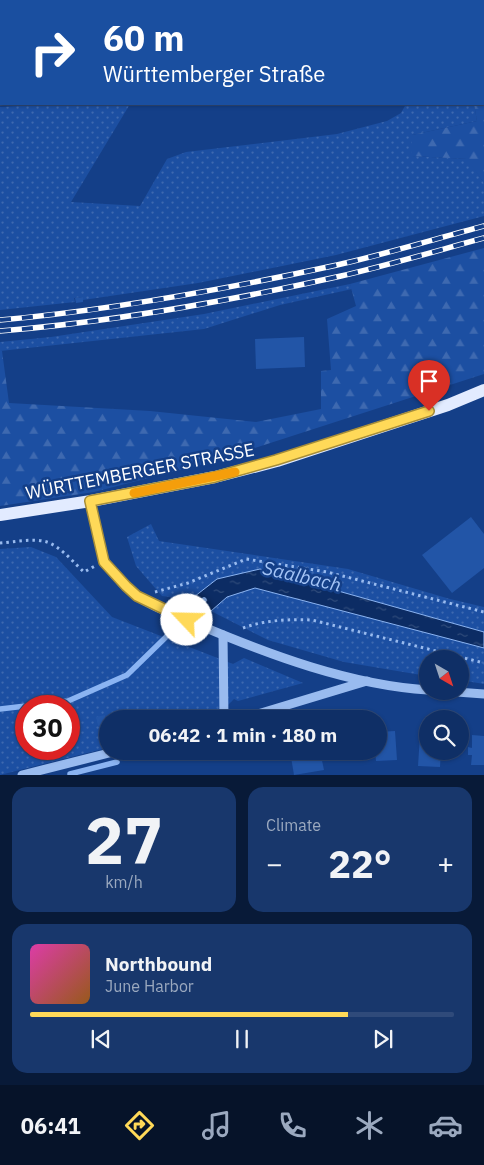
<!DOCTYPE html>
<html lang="en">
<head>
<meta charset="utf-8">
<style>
	body { margin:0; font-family:"IBM Plex Sans",sans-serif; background:#18376c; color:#f1f3f6; height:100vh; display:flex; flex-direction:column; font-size:19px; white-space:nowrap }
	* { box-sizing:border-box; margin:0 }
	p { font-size:16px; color:#9ba9bf }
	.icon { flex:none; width:28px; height:28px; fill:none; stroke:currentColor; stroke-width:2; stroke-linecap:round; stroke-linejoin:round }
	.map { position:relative; height:775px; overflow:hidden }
	.details { display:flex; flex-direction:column; gap:12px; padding:12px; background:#081a38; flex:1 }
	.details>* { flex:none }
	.guide { position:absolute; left:0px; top:0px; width:485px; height:105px; box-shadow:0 1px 4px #0004,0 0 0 1px #2f4a7a; background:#1a4fa0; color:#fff; overflow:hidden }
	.needle { width:32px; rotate:141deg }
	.controls { position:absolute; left:419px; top:650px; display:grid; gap:10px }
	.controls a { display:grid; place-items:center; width:50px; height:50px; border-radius:50%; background:#0f2f66; box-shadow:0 1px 4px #0004,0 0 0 1px #2f4a7a; font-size:25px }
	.speed { position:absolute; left:15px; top:695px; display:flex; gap:10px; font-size:25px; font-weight:700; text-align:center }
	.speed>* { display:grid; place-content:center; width:65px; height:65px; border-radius:50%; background:#0f2f66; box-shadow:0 1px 4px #0004,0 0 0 1px #2f4a7a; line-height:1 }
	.speed .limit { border:8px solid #d22; background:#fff; color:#111 }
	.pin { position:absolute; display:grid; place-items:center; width:42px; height:42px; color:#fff; margin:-51px -21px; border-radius:50% 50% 50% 0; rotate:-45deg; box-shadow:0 0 5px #0007 }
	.pin .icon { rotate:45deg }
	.me { position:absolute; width:55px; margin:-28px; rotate:294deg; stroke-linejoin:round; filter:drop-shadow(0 0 4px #0008) }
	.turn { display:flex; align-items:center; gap:18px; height:105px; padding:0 20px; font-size:22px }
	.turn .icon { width:65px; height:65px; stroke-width:2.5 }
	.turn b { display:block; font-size:35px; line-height:42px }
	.big { font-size:38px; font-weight:700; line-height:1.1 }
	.details .card { flex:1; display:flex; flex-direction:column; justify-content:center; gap:8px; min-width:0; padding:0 18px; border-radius:15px; background:#18376c }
	.details .dial { align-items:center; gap:0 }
	.dial b { font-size:65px; line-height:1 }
	.song { display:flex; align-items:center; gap:15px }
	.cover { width:60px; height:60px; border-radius:8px; background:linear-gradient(135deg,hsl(320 70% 55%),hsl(30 70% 35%)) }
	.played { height:5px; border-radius:2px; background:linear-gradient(90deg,#ffd958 75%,#2f4a7a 75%) }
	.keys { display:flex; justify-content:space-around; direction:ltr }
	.heat { display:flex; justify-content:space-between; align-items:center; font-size:28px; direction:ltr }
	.details .tiles { flex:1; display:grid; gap:12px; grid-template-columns:1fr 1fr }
	.card:last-child { grid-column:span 2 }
	.trip { position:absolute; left:99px; top:710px; width:288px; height:50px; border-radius:25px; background:#0f2f66; box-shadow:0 1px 4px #0004,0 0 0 1px #2f4a7a; font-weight:700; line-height:50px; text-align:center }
	.menu { display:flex; height:80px; justify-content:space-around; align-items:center; background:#061329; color:#9ba9bf }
	.menu .icon { width:35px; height:35px }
	.menu .active { color:#ffd958 }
	.menu b { font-size:22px; color:#f1f3f6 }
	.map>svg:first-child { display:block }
	.grass { fill:url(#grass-dots); fill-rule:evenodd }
	.forest { fill:url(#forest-firs) }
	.water { fill:url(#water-ripples); stroke:#8bb4f2 }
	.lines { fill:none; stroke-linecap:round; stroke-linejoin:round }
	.stream { stroke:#8bb4f2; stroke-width:5.5 }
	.building { fill:#2255a7 }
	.path { stroke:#99bbef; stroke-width:3; stroke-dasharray:2.5 4; stroke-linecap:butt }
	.minor { stroke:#99bbef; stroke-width:9 }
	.major { stroke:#e2ebff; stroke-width:12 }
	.rail-casing { stroke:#fff; stroke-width:5.5 }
	.rail { stroke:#143f88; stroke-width:4; stroke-dasharray:11; stroke-linecap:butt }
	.route-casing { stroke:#a68d39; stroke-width:12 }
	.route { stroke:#ffd958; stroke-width:9 }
	.slow { stroke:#f59e0b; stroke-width:9 }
	.labels { text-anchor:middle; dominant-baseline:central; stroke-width:5; stroke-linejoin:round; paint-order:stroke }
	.street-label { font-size:18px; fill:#fff; stroke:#143f88 }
	.water-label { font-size:19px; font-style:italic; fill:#a5c5f7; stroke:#143f88 }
</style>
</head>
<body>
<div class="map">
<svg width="484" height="775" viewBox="0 0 484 775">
	<defs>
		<pattern id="grass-dots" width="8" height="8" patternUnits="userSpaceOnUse" patternTransform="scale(1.25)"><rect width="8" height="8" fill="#1c4fa2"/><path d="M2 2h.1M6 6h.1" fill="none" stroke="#3e69b0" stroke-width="1.8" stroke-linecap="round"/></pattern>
		<pattern id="forest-firs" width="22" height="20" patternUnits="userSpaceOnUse" patternTransform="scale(1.25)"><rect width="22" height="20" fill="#1c4fa2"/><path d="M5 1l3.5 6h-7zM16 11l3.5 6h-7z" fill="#3e69b0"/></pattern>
		<pattern id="water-ripples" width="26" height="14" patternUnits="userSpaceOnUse" patternTransform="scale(1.25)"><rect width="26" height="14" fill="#0c2c64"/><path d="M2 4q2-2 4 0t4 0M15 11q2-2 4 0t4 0" fill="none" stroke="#304c7b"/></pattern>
	</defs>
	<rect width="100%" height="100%" fill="#143f88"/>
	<g class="grass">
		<path d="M95,0H193L94,1Z"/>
		<path d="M21,104H130L71,202L140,206L167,159L186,152L337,134L387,121L401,113L406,104H474L477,121L412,135V156L468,159L484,183V216L336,255L198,283L83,300V297L74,298L75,302L0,310V107L18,106Z"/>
		<path d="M350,284L352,289L280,305L204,329L0,351V342L51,337L204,314Z"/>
		<path d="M151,524L159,541L348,569L450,599L484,607V632L260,569L217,579L190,600L162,596L136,566L127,537Z"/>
		<path d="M31,547L56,557L112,617L233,664L244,658L303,683L238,701L234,699L214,719H108L107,748L0,775V549ZM26,706H69V749H26Z"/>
		<path d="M255,588L484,648V684L460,680V659H428L427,676L344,662L268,640L211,611L227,597Z"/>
	</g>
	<g class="forest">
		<path d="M484,88V183L467,159L411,156L412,135L477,121L474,104H484Z"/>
		<path d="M484,248V374L211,462L94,492L0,506V351H2L9,403L150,411L256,422L321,409V371L331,370L327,319L356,306L350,284Z"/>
	</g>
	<path class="water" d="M260,569L484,632V648L255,588L227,597L211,611L190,600L217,579Z"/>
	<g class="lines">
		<g class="stream">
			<path d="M0,709L68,701L127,675L204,600"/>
			<path d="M70,774L117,762"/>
		</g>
	</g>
	<g class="building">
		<path d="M83,297V302L76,303L75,298Z"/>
		<path d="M304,337L305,367L256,369L255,339Z"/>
		<path d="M471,517L484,534V568L452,593L422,555Z"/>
		<path d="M105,715L107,724L98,726L96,717Z"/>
		<path d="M395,731L397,760L376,761L375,751H378V732Z"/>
		<path d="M420,735L428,736V751H441L440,767L418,766Z"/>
		<path d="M472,735L484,736V765H471L472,755H468V747L472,748Z"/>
		<path d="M290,751H320L324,770L294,775Z"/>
	</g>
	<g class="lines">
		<g class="path">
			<path d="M89,1L90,0"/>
			<path d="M0,101H1"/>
			<path d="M0,543C14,542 33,538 47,542C61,547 73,562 84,572L95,566"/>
			<path d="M155,592L188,583L246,559L327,572L484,612"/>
			<path d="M243,628C265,620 289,619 312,620L484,663"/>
		</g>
		<g class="minor">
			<path d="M91,501C93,513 100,555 106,563C114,575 125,588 137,596C155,609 179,616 199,625C270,655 350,685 428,690"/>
			<path d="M223,635L224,719"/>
			<path d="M443,691L484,694"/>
			<path d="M241,719L367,681"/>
			<path d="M22,775L117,751"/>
		</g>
		<path class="major" d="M0,515L91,501L215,477L277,461L448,405L484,390"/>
		<defs>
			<g id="rail">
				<path d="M0,320C113,310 226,289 337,265C386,254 435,239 484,226"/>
				<path d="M0,331C114,322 229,301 341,276C389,265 436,251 484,238"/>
			</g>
		</defs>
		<use href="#rail" class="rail-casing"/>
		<use href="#rail" class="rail"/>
	</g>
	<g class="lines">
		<defs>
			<path id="route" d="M187,620L137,596L126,586L104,562L90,501L215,477L276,460L429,411"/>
		</defs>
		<use href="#route" class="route-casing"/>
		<use href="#route" class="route"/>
		<path class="slow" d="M134,493L235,472"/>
	</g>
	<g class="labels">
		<g class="street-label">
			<text transform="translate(140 471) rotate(-11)">WÜRTTEMBERGER STRASSE</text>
		</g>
		<g class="water-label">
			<text transform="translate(302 576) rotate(13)">Saalbach</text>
		</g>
	</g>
</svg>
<div class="controls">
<a><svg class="needle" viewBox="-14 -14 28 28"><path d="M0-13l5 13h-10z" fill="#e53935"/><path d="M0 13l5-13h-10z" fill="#9ba9bf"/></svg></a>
<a><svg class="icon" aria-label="search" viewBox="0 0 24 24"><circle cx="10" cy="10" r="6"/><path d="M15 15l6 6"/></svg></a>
</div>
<div class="speed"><div class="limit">30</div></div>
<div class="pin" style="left:429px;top:411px;background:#d93025"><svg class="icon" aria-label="arrive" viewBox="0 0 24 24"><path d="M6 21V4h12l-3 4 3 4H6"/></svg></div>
<svg class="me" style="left:187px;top:620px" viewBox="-20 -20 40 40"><circle r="19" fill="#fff"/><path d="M0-13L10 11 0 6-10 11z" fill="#ffd958"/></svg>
<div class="trip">06:42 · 1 min · 180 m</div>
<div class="guide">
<div class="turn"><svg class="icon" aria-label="right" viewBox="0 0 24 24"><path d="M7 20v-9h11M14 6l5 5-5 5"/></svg><div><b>60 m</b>Württemberger Straße</div></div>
</div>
</div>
<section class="details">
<div class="tiles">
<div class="card dial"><b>27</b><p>km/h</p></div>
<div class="card"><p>Climate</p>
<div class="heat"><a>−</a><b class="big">22°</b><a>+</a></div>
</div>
<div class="card">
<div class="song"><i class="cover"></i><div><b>Northbound</b><p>June Harbor</p></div></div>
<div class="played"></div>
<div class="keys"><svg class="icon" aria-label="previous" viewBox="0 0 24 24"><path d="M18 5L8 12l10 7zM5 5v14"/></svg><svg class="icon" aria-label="pause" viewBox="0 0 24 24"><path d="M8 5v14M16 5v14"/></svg><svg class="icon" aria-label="next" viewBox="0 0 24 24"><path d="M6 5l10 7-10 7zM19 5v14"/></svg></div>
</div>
</div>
</section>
<nav class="menu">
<b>06:41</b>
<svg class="icon active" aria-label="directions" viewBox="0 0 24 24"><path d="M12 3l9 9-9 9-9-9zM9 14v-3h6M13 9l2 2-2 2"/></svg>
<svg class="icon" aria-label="music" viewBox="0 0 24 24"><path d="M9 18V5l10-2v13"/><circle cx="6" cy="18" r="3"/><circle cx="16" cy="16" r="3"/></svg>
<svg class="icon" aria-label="phone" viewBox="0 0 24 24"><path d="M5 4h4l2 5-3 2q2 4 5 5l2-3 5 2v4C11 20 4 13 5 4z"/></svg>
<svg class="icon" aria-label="climate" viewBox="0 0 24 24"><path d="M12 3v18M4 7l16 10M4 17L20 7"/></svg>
<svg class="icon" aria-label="car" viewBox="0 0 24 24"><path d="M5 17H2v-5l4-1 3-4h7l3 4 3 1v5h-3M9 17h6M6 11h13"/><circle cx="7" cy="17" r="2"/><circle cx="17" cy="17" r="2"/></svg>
</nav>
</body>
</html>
